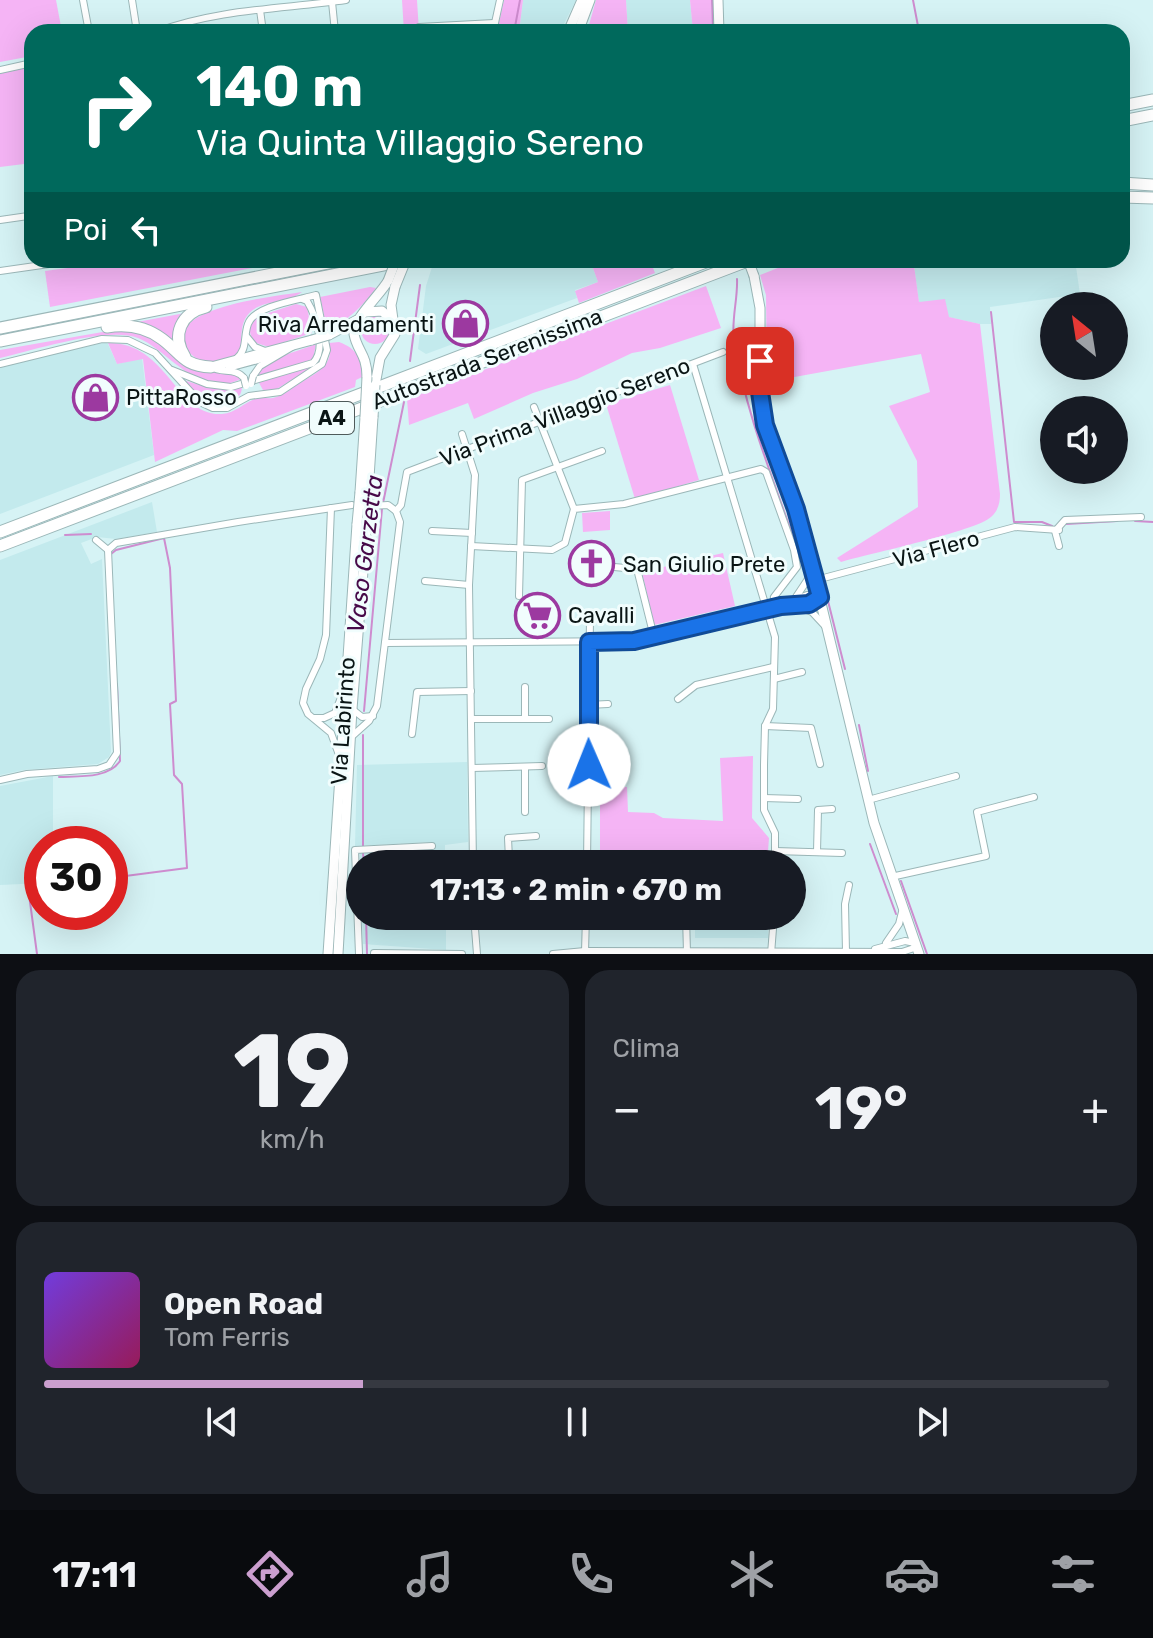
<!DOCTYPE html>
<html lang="it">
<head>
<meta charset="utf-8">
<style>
	body { margin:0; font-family:Rubik,sans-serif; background:#20242c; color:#f1f3f6; height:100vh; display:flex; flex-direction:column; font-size:30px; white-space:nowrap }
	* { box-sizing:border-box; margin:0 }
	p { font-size:26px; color:#9ea1a6 }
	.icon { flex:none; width:44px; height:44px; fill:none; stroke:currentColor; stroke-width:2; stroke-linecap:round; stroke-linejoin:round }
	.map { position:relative; height:954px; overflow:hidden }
	.panel { display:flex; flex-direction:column; gap:16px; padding:16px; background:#0d0f14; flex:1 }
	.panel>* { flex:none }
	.top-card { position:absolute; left:24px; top:24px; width:1106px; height:244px; border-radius:24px; box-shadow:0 8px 32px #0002; background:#00695c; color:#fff; overflow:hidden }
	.needle { width:52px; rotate:330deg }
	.fabs { position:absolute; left:1040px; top:292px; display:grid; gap:16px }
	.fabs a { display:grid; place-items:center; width:88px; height:88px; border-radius:50%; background:#171b24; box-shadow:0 8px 32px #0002; font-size:40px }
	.speed { position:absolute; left:24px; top:826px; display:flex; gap:16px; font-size:40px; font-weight:700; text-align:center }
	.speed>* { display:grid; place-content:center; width:104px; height:104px; border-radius:50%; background:#171b24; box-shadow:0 8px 32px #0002; line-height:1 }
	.speed .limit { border:12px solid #d22; background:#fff; color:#111 }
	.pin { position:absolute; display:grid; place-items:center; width:68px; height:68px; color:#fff; margin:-34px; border-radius:16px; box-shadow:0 4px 12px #0006 }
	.me { position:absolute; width:88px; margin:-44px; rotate:359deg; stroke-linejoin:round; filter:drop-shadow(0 0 6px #0008) }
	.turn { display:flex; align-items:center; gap:28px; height:168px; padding:0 40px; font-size:36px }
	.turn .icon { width:104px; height:104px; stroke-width:2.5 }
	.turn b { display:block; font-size:56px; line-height:68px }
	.then { display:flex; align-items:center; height:76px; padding:0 40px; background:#0003; gap:16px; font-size:30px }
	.big { font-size:60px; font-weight:700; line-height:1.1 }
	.panel .tile { flex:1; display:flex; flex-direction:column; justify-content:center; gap:12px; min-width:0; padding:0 28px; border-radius:24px; background:#20242c }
	.panel .dial { align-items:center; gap:0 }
	.dial b { font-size:104px; line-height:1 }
	.song { display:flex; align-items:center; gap:24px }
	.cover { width:96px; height:96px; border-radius:12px; background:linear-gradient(135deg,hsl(260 70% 55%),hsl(330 70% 35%)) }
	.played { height:8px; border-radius:4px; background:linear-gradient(90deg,#cb9fcf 30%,#363941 30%) }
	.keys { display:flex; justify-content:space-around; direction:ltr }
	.heat { display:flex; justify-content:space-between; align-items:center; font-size:44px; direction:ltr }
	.panel .tiles { flex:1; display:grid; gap:16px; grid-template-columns:1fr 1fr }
	.tile:last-child { grid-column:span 2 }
	.trip { position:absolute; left:346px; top:850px; width:460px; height:80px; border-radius:40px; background:#171b24; box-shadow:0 8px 32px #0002; font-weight:700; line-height:80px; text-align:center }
	.tabs { display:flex; height:128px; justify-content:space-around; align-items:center; background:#090b0e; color:#9ea1a6 }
	.tabs .icon { width:56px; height:56px }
	.tabs .active { color:#cb9fcf }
	.tabs b { font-size:36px; color:#f1f3f6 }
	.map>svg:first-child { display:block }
	.built { fill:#c3eaed }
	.green { fill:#f5b4f5 }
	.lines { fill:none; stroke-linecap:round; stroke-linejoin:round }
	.stream { stroke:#ce8ccf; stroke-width:2 }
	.street-casing { stroke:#9bb7b8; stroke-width:8 }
	.secondary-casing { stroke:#9bb7b8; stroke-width:11 }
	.highway-casing { stroke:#9bb7b8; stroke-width:13 }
	.street { stroke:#fff; stroke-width:6 }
	.secondary { stroke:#fff; stroke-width:9 }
	.highway { stroke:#fff; stroke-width:11 }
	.street-bridge-casing { stroke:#9bb7b8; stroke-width:8; stroke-linecap:butt }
	.secondary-bridge-casing { stroke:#9bb7b8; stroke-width:11; stroke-linecap:butt }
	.street-bridge { stroke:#fff; stroke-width:6 }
	.secondary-bridge { stroke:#fff; stroke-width:9 }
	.route-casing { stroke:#114b97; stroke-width:20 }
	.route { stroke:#1a73e8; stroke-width:14 }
	.labels { text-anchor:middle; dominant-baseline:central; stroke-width:6; stroke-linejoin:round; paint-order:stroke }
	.shield { fill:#f1fdfd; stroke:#4f5b5b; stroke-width:2 }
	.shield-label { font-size:20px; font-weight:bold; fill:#0a1515 }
	.poi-label { font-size:22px; fill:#0a1515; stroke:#f1fdfd; text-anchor:start }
	.street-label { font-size:22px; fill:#0a1515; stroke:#f1fdfd }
	.water-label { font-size:24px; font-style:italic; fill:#470a49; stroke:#f1fdfd }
</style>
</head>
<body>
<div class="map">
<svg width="1153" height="954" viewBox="0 0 1153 954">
	<rect width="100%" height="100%" fill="#d6f3f5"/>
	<g class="built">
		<path d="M523,0H576L560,32H519Z"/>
		<path d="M626,0H690L693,32H628Z"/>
		<path d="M467,260H590L598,282L575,290L577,298L426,354L418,349L426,286L432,267Z"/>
		<path d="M960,260H1017L1021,267L1075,260L1080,294L990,307L991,324H980L948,317L919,303L914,265Z"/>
		<path d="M107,342L117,364L142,358L154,455L0,514V366Z"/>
		<path d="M152,502L157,532L116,539L97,537L81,543L91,564L102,559L111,752L109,757L98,764L24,770L0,775V560Z"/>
		<path d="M467,762L468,842L445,845V864L360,865V853L435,851L433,842L355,846L357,765Z"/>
		<path d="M53,776V844H42V883L0,885V786Z"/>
		<path d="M362,916H446V950L363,944Z"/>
		<rect x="695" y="916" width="73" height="22"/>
	</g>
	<g class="green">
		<path d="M0,0H56L62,32H32V56L0,62Z"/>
		<path d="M402,0H417L419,32H404Z"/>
		<path d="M504,0H523L519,32H497Z"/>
		<path d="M596,0H626L628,32H587Z"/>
		<path d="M690,0H711L712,32H693Z"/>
		<path d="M32,66V163L0,167V73Z"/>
		<path d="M127,260H294L50,307L45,271Z"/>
		<path d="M590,260H650L655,273L579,303L575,291L598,282Z"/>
		<path d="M798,260H960L914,265L919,302L945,299L949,317L980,324L1000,494C1000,503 998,511 991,517C976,531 868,554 841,562L837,558L918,507L917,461L889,406L930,392L921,354L767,382L766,295L760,275Z"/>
		<path d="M706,286L721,328L660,348L632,353L577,379L533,393L474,419L468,403L409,425L407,399Z"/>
		<path d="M370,287L376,288C364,305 347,322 327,329L320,297Z"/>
		<path d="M302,292C286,305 256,298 245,319C240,329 242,341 240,352C229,361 214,363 200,362C197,358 190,355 187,349C159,307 279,296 302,292Z"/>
		<path d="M296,304L307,307L312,333L269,347L253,342L249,329L256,317Z"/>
		<path d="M185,313L174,344L137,322Z"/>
		<circle cx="375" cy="330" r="14"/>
		<path d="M114,330L140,331L209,371L236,374L241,379C198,400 169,350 138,338C108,326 34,350 0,358V350Z"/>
		<path d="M339,342C357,349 361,357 362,377L356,380L355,387L237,431L223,430L155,462L143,359L117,364L108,343C168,342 176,417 222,414C236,413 243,403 255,399C261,397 267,399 273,398C284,396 296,385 305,380C320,371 334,363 329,343Z"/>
		<path d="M316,344L313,359L309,361L258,376C264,358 300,351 316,344Z"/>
		<path d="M314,366L272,392L263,390L258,381Z"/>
		<path d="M183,380C203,386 222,393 242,385C242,393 240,397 233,400C212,411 195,394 183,380Z"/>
		<path d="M670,385L699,480L635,499L606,404Z"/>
		<path d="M610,511V530L583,532L582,513Z"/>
		<path d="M723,553L735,606L654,625L642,572Z"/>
		<path d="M753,756L752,818L769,838L767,864H600V785L627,787L628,812L654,813L663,818L723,821L720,758Z"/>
	</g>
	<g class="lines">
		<g class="stream">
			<path d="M712,0L713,32"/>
			<path d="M913,0L918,26"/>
			<path d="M514,32L520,0"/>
			<path d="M737,279C738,299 731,320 734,340C746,418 778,490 802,563"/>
			<path d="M991,312L1014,522H1042L1052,526"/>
			<path d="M410,361L420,285"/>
			<path d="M383,503L404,402"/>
			<path d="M1135,521L1153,522"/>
			<path d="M1066,524L1117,521"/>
			<path d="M65,535L91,534"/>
			<path d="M824,585L845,669"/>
			<path d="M364,711L382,509"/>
			<path d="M859,725L868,771"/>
			<path d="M363,735V846"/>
			<path d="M59,777C78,776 108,779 120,761L117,684"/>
			<path d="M870,844L896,914"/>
			<path d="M363,853L364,864"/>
			<path d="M110,878L187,868L182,784L174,775L170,704L176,701L170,568L164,538L116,550L111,554"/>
			<path d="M901,881L927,954"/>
			<path d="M366,916L367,954"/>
			<path d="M37,954L28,887L42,886"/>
		</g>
		<defs>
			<g id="street">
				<path d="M83,0L89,32"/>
				<path d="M132,0L137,32"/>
				<path d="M332,2L335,32"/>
				<path d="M260,10L263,32"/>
				<path d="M419,27L494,23"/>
				<path d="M156,32C217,9 282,9 346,0"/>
				<path d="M350,32L377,29"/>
				<path d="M493,32L500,0"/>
				<path d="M0,70L32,63"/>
				<path d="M0,220L28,216"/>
				<path d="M0,271L77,260"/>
				<path d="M247,337L255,347L265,351"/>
				<path d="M0,364L102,339L128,340L155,353L200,402L213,408H227L249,396L280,392L322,364L327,350L316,295C298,300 254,306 248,324C243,338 248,349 236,359"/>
				<path d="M693,364L775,637L773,709L765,726L764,765V810L775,833V864"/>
				<path d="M211,367C222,374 235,367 244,378"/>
				<path d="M172,370L207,384L231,387L313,363C327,349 316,316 307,301L302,299"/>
				<path d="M253,376L260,366L292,347"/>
				<path d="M534,407L574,509"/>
				<path d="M462,434L475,475L469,585L473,864"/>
				<path d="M371,506L388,505L396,511"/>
				<path d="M331,508L326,635L320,659L306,689L303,703L308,714L331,733L339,755"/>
				<path d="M1057,529L1065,520L1141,517"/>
				<path d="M432,531L472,533"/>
				<path d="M1055,531L1059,546"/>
				<path d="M96,540L108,550"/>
				<path d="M471,546L552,550L565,543L574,509L624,504L761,469L766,472L794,550L797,567L774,597"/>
				<path d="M108,550L116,543L238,522L352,505"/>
				<path d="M614,567L637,569L654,637"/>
				<path d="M816,580L1015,527L1059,530"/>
				<path d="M425,581L469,585"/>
				<path d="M519,596L522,480L602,451"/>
				<path d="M796,597L812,573"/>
				<path d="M796,606L812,612L825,626"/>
				<path d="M798,606L809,604L820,597"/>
				<path d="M385,643L634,641L766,610L807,595L819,597"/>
				<path d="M774,679L802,672"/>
				<path d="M525,687V719"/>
				<path d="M678,699L696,685L773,667"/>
				<path d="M588,705L608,704"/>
				<path d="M352,709L362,717L373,716"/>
				<path d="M314,718H324L335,713L344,690"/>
				<path d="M472,719H549"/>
				<path d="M765,726L811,728L820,764"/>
				<path d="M412,734L417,692L471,691"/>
				<path d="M350,738L369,721L377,706L400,522L396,511L401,505L407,472L723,352"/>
				<path d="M472,768L542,766"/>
				<path d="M0,780L27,774L98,769L109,765L117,753L108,550"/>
				<path d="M764,798L798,799"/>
				<path d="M868,800L956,776"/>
				<path d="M525,812V767"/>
				<path d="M775,851L842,853"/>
				<path d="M817,852L818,810L832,809"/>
				<path d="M473,860L509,859L508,838L536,836"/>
				<path d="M587,864L590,618"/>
				<path d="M891,877L986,856L977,812L1034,797"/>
				<path d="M474,916L477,954"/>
				<path d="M686,916L687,953"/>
				<path d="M474,919L509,916"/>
				<path d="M886,943L899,924L903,908"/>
				<path d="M875,949L905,941L915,943"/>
				<path d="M585,952L586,916"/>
				<path d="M846,952L845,904L849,885"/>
				<path d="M374,953L462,954"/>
				<path d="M359,954L355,850L432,846"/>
				<path d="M553,954L585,951L902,952L917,947"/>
				<path d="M771,954L774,916"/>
			</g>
			<g id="secondary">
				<path d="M718,0L719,32"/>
				<path d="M568,32L582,0"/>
				<path d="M578,32L590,0"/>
				<path d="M754,276L760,308V392L765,425L806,541L874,823L919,954"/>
				<path d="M366,312L382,311L394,322"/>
				<path d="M329,335L357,320"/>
				<path d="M230,366L278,353"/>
				<path d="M211,367L312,340"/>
				<path d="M367,377C367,354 357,351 354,334C352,320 380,295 388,281"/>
				<path d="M375,385L380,358L395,334L391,305L395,287"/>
				<path d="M360,492L365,417"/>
				<path d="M368,493L373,417"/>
				<path d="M328,954L357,524"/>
				<path d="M338,954L352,709L367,521"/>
			</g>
			<g id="highway">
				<path d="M1122,106L1153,100"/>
				<path d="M1122,121L1153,115"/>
				<path d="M1122,183L1153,185"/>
				<path d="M1122,197L1153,198"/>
				<path d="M107,327C126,324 146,327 162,339C181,353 183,366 211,367"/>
				<path d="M0,328L343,260"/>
				<path d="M0,341L388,264"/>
				<path d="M185,357C171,335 181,313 206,307"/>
				<path d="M0,532L711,260"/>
				<path d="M0,546L750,260"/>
			</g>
		</defs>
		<use href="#street" class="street-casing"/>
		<use href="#secondary" class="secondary-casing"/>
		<use href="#highway" class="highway-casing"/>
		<use href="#street" class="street"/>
		<use href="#secondary" class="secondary"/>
		<use href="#highway" class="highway"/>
		<defs>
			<g id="street-bridge">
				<path d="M244,378L246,386"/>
				<path d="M251,384L253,376"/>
			</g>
			<g id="secondary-bridge">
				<path d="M748,260L754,276"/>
				<path d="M388,281L396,260"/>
				<path d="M395,287L406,260"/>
				<path d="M312,340L329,335"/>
				<path d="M365,417L367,377"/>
				<path d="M373,417L375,385"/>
				<path d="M367,521L368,493"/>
				<path d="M357,524L360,492"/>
			</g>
		</defs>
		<use href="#street-bridge" class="street-bridge-casing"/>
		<use href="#secondary-bridge" class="secondary-bridge-casing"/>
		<use href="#street-bridge" class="street-bridge"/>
		<use href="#secondary-bridge" class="secondary-bridge"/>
	</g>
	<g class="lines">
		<defs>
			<path id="route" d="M589,765V642L634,641L781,606L809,604L820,597L796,509L765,425L760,392V361"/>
		</defs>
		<use href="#route" class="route-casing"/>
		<use href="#route" class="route"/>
	</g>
	<defs>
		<symbol id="shop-ring" viewBox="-11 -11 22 22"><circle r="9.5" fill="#f1fdfd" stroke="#9c39a0" stroke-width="1.5"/><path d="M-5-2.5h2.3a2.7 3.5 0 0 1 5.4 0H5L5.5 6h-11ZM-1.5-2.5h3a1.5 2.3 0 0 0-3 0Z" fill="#9c39a0"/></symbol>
		<symbol id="church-ring" viewBox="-11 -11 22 22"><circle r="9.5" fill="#f1fdfd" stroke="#9c39a0" stroke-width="1.5"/><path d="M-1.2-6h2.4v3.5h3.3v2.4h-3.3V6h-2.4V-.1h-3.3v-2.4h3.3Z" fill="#9c39a0"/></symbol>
		<symbol id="supermarket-ring" viewBox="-11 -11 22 22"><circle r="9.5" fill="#f1fdfd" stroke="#9c39a0" stroke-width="1.5"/><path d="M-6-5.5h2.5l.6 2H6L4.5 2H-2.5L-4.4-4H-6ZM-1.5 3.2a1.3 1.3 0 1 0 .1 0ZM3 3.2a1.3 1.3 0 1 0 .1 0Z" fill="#9c39a0"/></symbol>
	</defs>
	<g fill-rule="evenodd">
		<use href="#shop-ring" x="440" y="298" width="51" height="51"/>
		<use href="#shop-ring" x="70" y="372" width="51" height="51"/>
		<use href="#church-ring" x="566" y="538" width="51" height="51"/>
		<use href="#supermarket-ring" x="512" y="590" width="51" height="51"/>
	</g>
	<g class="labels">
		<rect class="shield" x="310" y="402" width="44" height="32" rx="6"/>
		<g class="shield-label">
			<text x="332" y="418">A4</text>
		</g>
		<g class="poi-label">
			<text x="434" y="324" text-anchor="end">Riva Arredamenti</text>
			<text x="126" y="397">PittaRosso</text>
			<text x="623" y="564">San Giulio Prete</text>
			<text x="568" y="615">Cavalli</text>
		</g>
		<g class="street-label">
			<text transform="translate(487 359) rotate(-21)">Autostrada Serenissima</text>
			<text transform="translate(565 412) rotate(-21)">Via Prima Villaggio Sereno</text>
			<text transform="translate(936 549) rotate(-15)">Via Flero</text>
			<text transform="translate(343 721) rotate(-86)">Via Labirinto</text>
		</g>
		<g class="water-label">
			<text transform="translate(365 554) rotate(-83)">Vaso Garzetta</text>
		</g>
	</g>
</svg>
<div class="fabs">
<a><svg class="needle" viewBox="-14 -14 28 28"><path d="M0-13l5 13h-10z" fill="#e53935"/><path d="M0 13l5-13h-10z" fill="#9ea1a6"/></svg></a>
<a><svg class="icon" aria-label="sound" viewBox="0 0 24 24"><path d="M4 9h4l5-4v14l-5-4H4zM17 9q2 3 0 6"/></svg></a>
</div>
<div class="speed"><div class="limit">30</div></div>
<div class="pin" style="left:760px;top:361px;background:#d93025"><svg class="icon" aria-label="arrive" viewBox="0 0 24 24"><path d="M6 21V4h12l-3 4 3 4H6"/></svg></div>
<svg class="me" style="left:589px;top:765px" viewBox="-20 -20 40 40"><circle r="19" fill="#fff"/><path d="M0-13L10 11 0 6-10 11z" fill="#1a73e8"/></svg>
<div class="trip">17:13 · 2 min · 670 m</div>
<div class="top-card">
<div class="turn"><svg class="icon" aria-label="right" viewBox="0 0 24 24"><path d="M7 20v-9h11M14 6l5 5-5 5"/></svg><div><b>140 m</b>Via Quinta Villaggio Sereno</div></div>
<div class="then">Poi<svg class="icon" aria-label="left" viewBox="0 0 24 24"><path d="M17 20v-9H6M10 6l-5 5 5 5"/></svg></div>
</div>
</div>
<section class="panel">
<div class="tiles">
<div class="tile dial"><b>19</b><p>km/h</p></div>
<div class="tile"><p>Clima</p>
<div class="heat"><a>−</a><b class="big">19°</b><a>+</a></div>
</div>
<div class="tile">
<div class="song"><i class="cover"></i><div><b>Open Road</b><p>Tom Ferris</p></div></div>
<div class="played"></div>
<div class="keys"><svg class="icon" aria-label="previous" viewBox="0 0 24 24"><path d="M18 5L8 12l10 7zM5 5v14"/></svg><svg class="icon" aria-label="pause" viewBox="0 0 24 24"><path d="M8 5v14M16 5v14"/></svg><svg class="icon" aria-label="next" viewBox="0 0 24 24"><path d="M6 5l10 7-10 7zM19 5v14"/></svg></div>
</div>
</div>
</section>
<nav class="tabs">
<b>17:11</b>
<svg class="icon active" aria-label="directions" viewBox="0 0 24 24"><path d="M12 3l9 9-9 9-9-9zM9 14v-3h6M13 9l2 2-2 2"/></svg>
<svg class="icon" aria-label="music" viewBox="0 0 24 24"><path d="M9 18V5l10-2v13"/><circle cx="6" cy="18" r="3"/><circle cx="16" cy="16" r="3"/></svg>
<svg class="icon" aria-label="phone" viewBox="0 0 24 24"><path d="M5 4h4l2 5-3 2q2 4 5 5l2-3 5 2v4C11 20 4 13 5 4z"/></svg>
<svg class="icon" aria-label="climate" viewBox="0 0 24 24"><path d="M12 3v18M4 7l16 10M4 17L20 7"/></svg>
<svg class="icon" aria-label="car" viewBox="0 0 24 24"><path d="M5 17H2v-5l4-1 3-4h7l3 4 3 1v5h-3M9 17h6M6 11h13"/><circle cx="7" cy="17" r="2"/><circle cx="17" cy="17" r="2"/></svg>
<svg class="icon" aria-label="filters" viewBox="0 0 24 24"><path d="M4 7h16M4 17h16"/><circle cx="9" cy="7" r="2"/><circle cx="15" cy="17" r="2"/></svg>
</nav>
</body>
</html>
